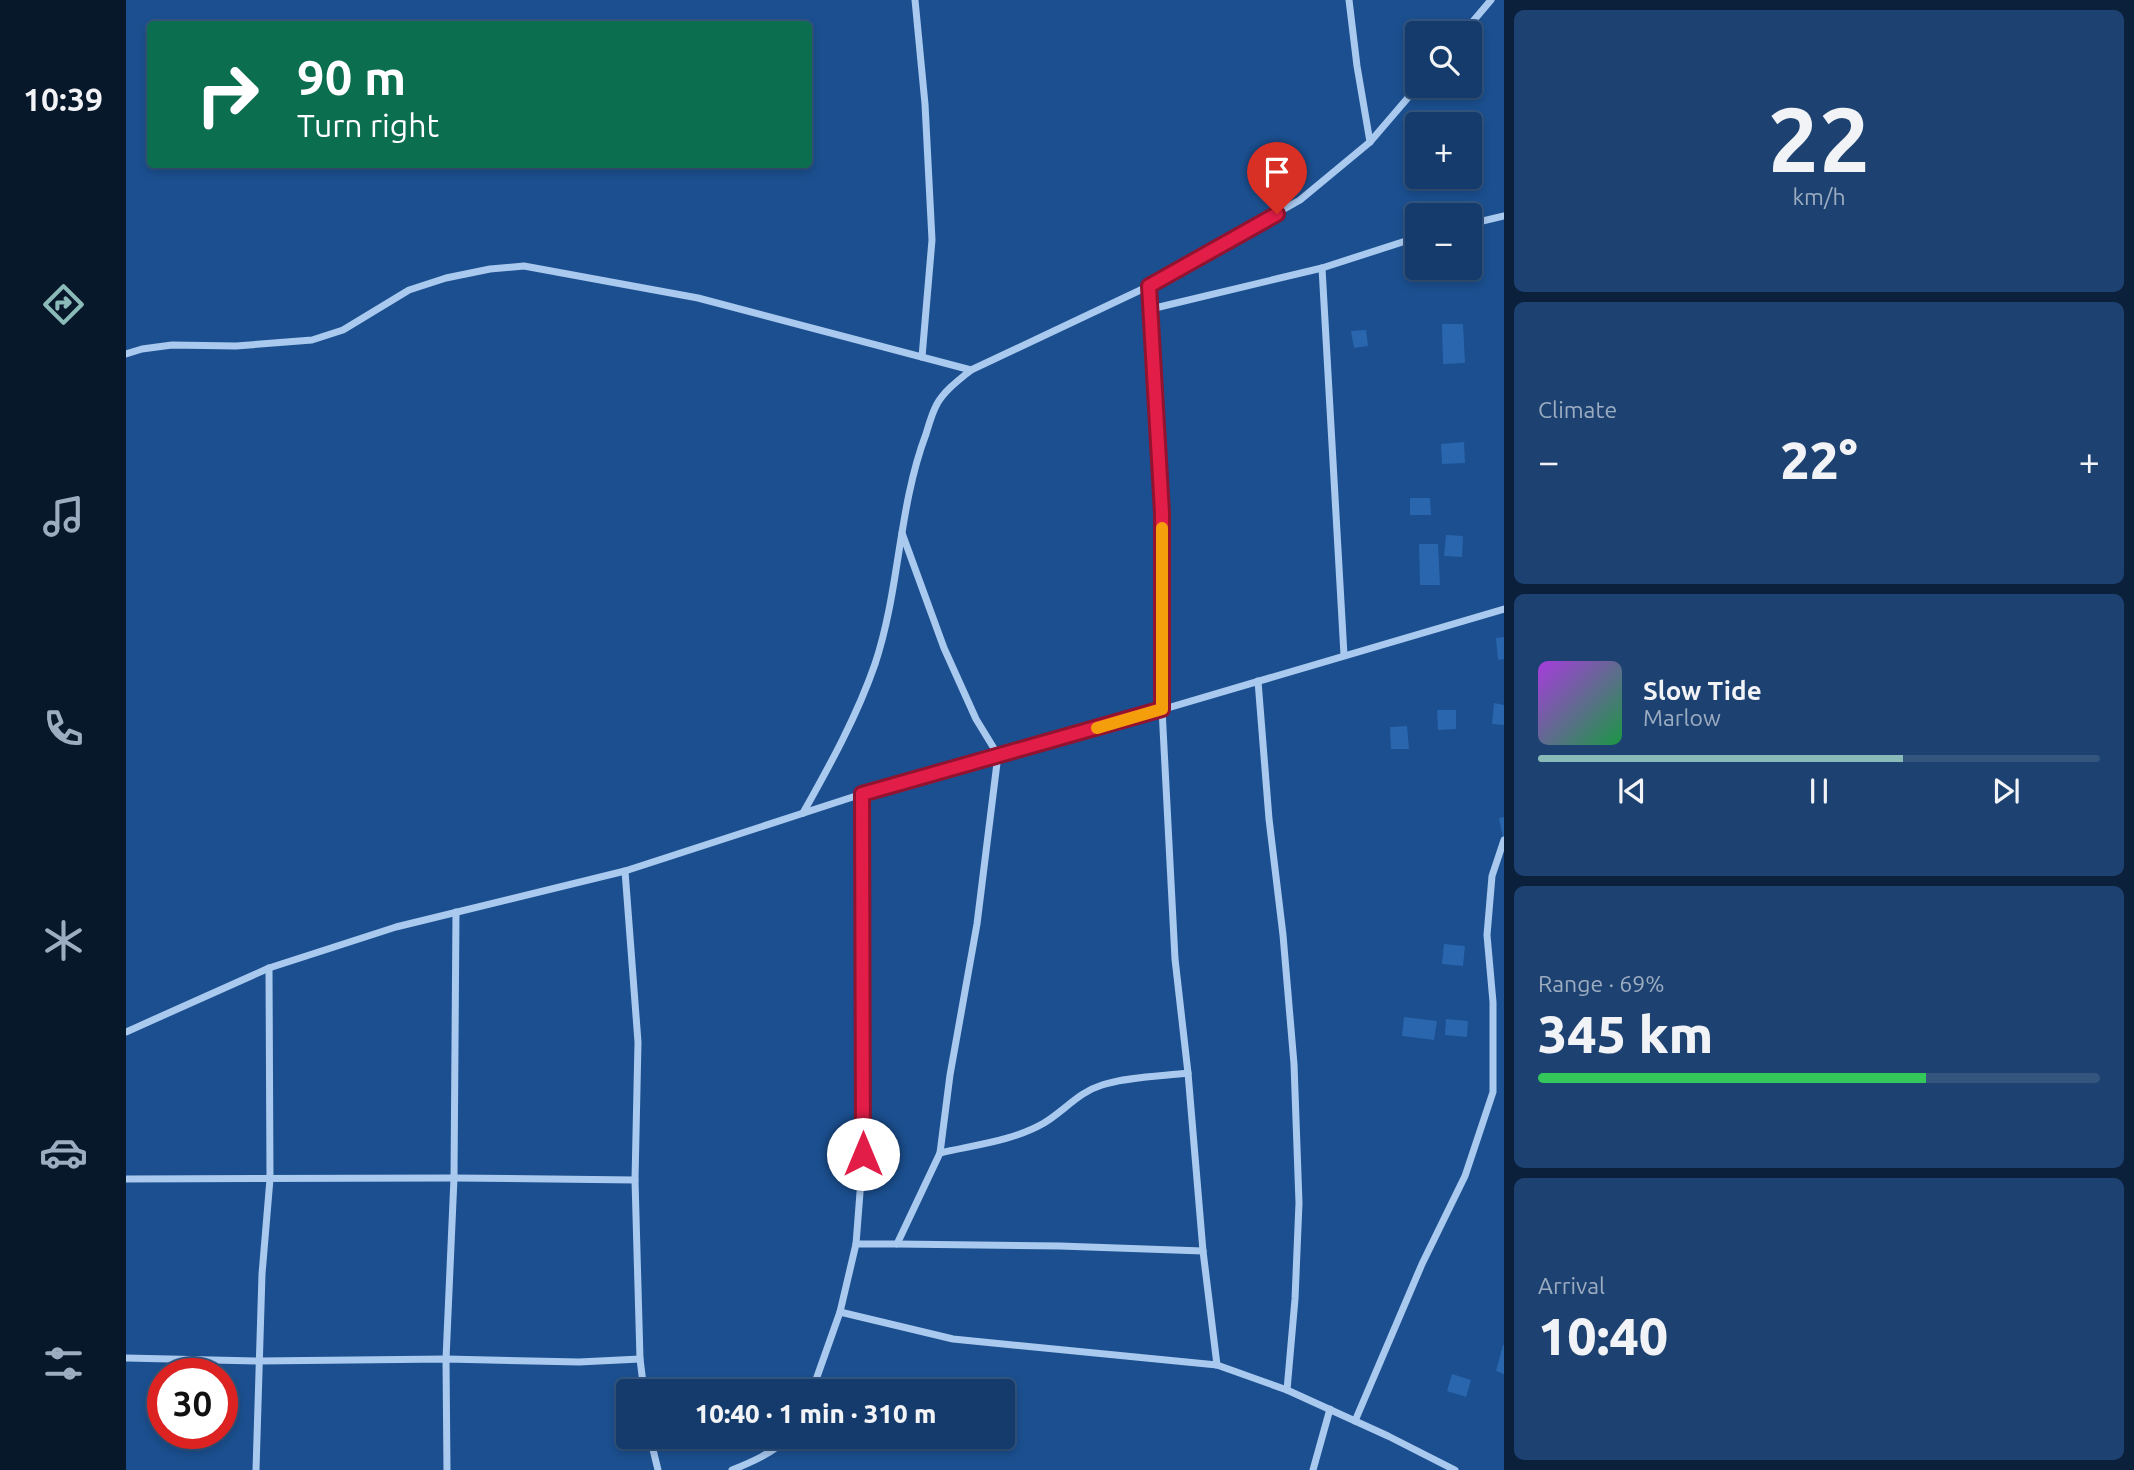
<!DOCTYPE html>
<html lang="en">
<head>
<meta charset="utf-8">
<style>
	body { margin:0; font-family:Ubuntu,sans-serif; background:#1d4271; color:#f1f3f6; height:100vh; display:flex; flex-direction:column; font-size:26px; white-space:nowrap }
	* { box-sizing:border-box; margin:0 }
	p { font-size:23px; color:#9dadc1 }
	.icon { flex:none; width:38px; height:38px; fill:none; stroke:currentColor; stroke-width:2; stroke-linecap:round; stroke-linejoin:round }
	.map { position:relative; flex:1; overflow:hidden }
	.panel { display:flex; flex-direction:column; gap:10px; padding:10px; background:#0b203b; width:630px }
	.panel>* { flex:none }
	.banner { position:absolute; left:21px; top:21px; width:665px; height:147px; border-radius:7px; box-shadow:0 4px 10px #0003,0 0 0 2px #33557e; background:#0b6e4f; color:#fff; overflow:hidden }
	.controls { position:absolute; left:1279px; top:21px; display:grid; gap:14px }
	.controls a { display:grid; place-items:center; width:77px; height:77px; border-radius:7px; background:#143b6b; box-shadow:0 4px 10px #0003,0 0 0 2px #33557e; font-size:35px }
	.speed { position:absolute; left:21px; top:1358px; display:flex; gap:14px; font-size:35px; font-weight:700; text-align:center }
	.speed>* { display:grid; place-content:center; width:91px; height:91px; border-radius:50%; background:#143b6b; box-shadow:0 4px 10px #0003,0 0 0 2px #33557e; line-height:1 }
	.speed .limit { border:10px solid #d22; background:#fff; color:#111 }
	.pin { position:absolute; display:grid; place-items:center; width:60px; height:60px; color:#fff; margin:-72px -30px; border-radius:50% 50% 50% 0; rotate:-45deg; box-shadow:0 0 7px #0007 }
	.pin .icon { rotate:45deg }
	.me { position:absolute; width:77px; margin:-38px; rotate:0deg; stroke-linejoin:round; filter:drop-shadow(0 0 5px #0008) }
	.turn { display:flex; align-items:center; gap:24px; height:147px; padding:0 35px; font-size:32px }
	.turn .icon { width:91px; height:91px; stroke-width:2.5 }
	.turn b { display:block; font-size:49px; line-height:60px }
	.big { font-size:52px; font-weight:800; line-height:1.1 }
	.panel .card { flex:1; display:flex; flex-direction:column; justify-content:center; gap:10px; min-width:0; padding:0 24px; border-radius:10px; background:#1d4271 }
	.panel .dial { align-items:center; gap:0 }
	.dial b { font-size:91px; line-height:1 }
	.song { display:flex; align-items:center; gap:21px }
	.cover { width:84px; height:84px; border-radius:10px; background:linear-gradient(135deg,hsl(280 70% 55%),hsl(140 70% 35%)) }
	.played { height:7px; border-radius:4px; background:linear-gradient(90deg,#8bbbb9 65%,#33557e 65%) }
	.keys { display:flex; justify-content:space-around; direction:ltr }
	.heat { display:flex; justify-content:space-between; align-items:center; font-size:38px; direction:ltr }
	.charge { height:10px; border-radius:5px; background:linear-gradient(90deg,#34c759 69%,#33557e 0) }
	.trip { position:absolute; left:490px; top:1379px; width:399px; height:70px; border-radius:7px; background:#143b6b; box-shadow:0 4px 10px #0003,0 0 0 2px #33557e; font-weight:800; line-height:70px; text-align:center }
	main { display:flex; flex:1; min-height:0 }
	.dock { display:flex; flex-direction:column; width:126px; justify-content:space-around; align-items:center; background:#08182b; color:#9dadc1 }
	.dock .icon { width:49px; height:49px }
	.dock .selected { color:#8bbbb9 }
	.dock b { font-size:32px; color:#f1f3f6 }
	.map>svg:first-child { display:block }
	.building { fill:#2a66ad }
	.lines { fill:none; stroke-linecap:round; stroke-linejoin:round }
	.street { stroke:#a9c9ee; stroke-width:7 }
	.route-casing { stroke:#92132f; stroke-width:18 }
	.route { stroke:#e11d48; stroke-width:12 }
	.slow { stroke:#f59e0b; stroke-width:12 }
</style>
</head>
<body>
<main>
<nav class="dock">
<b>10:39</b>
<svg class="icon selected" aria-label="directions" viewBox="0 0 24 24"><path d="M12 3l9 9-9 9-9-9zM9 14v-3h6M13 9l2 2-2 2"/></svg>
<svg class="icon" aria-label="music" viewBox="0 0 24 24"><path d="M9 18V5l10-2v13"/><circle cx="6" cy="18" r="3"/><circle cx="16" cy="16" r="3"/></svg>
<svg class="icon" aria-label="phone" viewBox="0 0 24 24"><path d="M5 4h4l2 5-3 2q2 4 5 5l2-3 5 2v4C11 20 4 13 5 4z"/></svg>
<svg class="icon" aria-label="climate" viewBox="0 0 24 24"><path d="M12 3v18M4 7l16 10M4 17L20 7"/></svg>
<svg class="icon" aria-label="car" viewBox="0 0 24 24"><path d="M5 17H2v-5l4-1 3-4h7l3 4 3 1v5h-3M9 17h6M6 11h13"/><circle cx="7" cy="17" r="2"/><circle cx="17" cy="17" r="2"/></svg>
<svg class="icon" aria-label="filters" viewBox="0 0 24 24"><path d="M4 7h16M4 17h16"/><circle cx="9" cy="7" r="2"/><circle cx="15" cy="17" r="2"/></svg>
</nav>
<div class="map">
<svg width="1378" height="1470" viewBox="0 0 1378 1470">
	<rect width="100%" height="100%" fill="#1b4f8f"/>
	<g class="building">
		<path d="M1316,324H1337L1339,363L1317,364Z"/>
		<path d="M1240,330L1242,346L1228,348L1225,331Z"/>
		<path d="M1338,442L1339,463L1316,464L1315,444Z"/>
		<path d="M1284,498H1304L1305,515H1284Z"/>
		<path d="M1320,535L1337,536L1336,557L1318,556Z"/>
		<path d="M1293,544H1312L1314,585H1294Z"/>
		<path d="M1378,637V659L1372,660L1370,638Z"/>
		<path d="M1368,703L1378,705V725L1366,724Z"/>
		<path d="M1311,710H1330V729L1312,730Z"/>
		<path d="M1281,726L1283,749H1265L1264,727Z"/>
		<path d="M1378,817V838H1377L1373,818Z"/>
		<path d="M1318,944L1339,946L1337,966L1316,964Z"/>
		<path d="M1278,1017L1311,1021L1308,1040L1276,1036Z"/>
		<path d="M1320,1019L1342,1021L1341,1037L1319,1035Z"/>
		<path d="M1377,1345H1378V1374L1370,1371Z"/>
		<path d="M1326,1374L1345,1380L1340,1397L1321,1391Z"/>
	</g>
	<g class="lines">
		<g class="street">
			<path d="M789,0L799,104L806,240L796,357"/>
			<path d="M1223,0L1231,66L1244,142"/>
			<path d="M1337,33L1365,0"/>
			<path d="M1344,224L1378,216"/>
			<path d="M1196,268L1218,655"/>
			<path d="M1023,286L1036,513V709L1049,959L1062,1073L1077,1251L1091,1365"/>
			<path d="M1025,309L1196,268L1292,237"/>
			<path d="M0,354L16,349L46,345L110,346L186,340L217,330L283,290L320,278L364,269L398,266L572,298L845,370"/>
			<path d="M1132,681L1143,819L1157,935L1168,1064L1173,1203L1169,1299L1161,1390"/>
			<path d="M677,813C704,765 731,716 749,664C774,589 772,508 800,434C803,424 806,413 811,404C819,390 833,380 845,370L1023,286L1174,200L1244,142L1292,86"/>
			<path d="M499,871L512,1042L509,1180L514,1359L518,1391"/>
			<path d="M0,1032L143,968L270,927L499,871L736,794L960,732L1378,609"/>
			<path d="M814,1153C848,1145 887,1141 918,1123C939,1110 953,1092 976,1085C999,1077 1037,1076 1062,1073"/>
			<path d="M0,1179L328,1178L509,1180"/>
			<path d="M730,1244L737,1154L736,794"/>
			<path d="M771,1244L934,1246L1077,1251"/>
			<path d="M714,1312L827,1339L1091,1365L1161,1390L1262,1436L1329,1470"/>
			<path d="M0,1358L133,1361L320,1359L453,1362L514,1359"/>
			<path d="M686,1391L714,1312L730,1244H771L814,1153L824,1075L851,924L872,755L850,719L818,648L776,533"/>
			<path d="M1229,1421L1296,1264L1339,1176L1367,1092V1002L1361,935L1366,876L1378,840"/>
			<path d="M524,1437L532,1470"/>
			<path d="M130,1470L136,1274L144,1179L143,968"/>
			<path d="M321,1470L320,1359L328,1178L330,912"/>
			<path d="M606,1470C626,1462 647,1453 662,1437"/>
			<path d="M1187,1470L1204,1409"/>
		</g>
	</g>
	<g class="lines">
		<defs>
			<path id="route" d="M737,1154L736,794L1036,709V513L1023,286L1151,214"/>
		</defs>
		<use href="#route" class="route-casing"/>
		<use href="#route" class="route"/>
		<path class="slow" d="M971,728L1036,709V528"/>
	</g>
</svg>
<div class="controls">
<a><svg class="icon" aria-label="search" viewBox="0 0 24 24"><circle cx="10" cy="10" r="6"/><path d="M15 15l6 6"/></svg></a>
<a>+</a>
<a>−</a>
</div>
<div class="speed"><div class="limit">30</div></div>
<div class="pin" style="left:1151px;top:214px;background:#d93025"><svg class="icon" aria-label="arrive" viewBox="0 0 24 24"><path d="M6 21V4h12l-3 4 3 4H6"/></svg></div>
<svg class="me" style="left:737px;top:1154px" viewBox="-20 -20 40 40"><circle r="19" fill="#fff"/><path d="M0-13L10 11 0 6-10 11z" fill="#e11d48"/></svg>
<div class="trip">10:40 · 1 min · 310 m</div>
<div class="banner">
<div class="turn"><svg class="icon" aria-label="right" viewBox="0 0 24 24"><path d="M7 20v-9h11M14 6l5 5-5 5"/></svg><div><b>90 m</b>Turn right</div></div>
</div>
</div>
<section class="panel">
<div class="card dial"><b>22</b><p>km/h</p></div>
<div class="card"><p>Climate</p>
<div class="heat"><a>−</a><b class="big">22°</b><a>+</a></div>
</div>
<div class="card">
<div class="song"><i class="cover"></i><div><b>Slow Tide</b><p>Marlow</p></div></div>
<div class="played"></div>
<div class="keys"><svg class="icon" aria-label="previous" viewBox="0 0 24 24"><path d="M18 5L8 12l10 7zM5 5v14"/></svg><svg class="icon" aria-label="pause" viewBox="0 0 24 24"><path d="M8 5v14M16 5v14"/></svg><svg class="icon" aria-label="next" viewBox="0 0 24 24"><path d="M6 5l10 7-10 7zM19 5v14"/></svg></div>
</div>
<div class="card"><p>Range · 69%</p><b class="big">345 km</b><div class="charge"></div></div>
<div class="card"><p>Arrival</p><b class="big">10:40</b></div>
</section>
</main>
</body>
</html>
